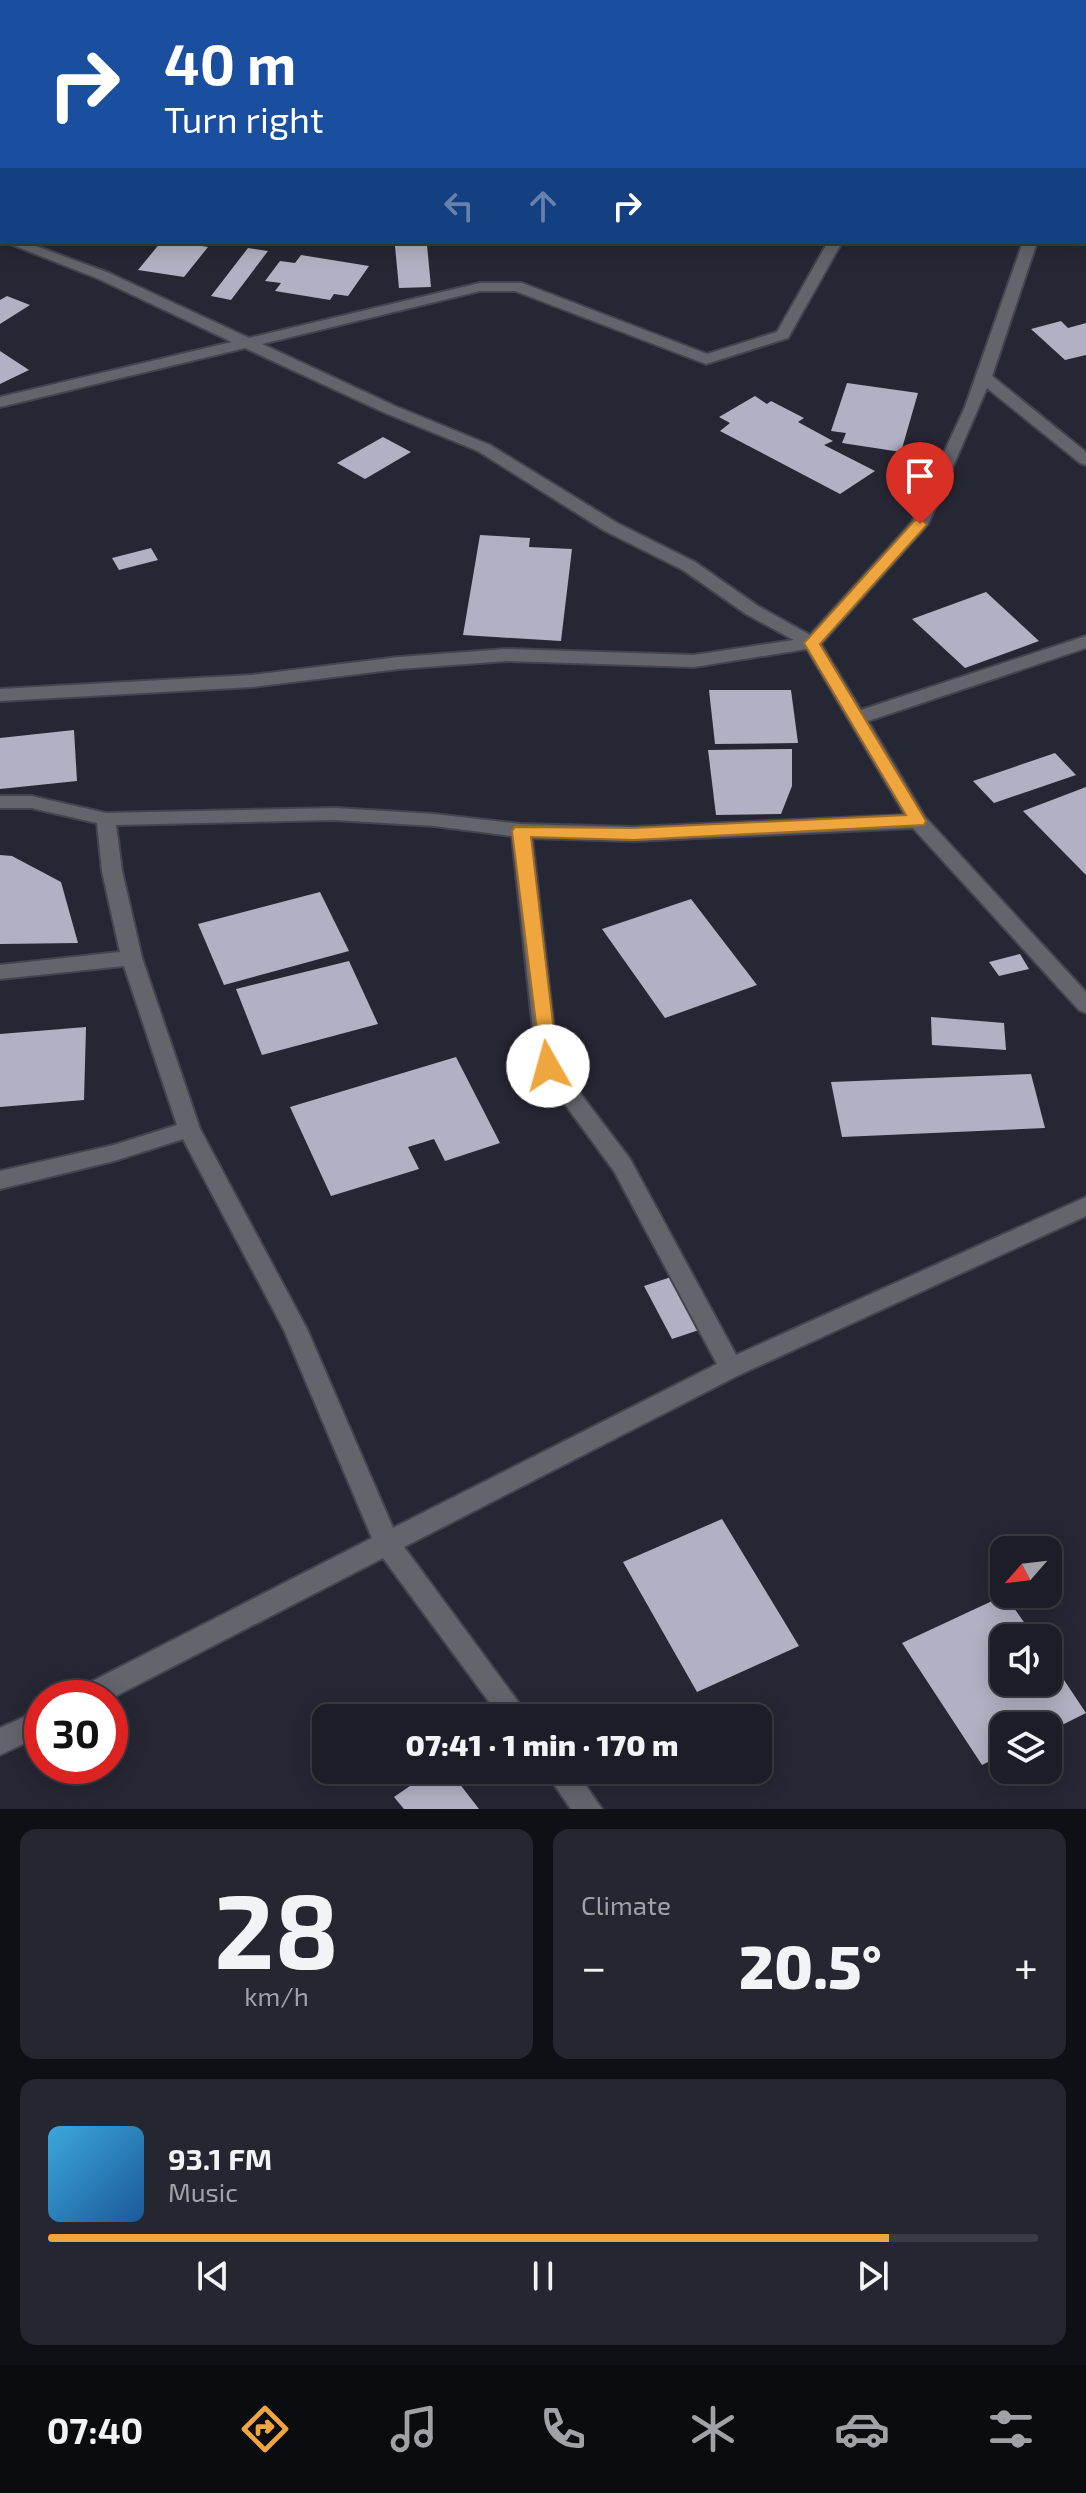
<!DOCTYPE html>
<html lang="en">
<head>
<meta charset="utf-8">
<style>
	body { margin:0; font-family:"Exo 2",sans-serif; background:#25262f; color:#f1f3f6; height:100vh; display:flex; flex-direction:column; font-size:30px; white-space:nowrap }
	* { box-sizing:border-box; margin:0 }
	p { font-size:26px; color:#a0a2a7 }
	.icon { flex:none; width:44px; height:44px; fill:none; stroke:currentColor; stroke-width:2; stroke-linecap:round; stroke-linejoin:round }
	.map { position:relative; height:1809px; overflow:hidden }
	.panel { display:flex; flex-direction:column; gap:20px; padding:20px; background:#0f1015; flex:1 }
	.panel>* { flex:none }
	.guide { position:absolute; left:0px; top:0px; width:1086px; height:244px; box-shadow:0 4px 20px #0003,0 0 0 2px #3a3b44; background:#1a4fa0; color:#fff; overflow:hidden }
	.needle { width:52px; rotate:242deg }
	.fabs { position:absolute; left:990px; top:1536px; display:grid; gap:16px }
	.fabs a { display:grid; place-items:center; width:72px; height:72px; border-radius:16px; background:#1c1d27; box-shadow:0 4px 20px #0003,0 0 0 2px #3a3b44; font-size:40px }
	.speed { position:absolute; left:24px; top:1680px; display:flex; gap:16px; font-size:40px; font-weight:700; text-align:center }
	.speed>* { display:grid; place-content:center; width:104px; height:104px; border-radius:50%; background:#1c1d27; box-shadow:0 4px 20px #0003,0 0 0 2px #3a3b44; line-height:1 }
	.speed .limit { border:12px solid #d22; background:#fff; color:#111 }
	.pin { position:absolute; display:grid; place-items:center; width:68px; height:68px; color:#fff; margin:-82px -34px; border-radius:50% 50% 50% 0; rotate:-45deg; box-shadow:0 0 8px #0007 }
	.pin .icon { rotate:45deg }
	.me { position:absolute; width:88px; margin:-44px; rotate:353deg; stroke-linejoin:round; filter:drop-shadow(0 0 6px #0008) }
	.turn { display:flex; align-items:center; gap:28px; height:168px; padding:0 32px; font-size:36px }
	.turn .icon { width:104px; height:104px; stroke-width:2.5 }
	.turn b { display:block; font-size:56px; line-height:68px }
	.lanes { display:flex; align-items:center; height:76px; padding:0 32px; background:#0003; justify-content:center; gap:40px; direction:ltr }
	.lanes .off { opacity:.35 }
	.big { font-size:60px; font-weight:800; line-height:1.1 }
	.panel .card { flex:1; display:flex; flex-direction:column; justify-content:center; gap:12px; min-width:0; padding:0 28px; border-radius:16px; background:#25262f }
	.panel .dial { align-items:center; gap:0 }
	.dial b { font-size:104px; line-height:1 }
	.song { display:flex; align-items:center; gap:24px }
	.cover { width:96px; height:96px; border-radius:12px; background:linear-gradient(135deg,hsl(200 70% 55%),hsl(210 70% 35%)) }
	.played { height:8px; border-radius:4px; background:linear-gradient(90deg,#f0a63e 85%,#3a3b44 85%) }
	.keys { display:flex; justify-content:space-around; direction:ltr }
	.heat { display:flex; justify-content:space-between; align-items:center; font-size:44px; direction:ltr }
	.panel .tiles { flex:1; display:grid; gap:20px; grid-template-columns:1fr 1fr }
	.card:last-child { grid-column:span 2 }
	.trip { position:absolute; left:312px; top:1704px; width:460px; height:80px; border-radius:16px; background:#1c1d27; box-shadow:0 4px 20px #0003,0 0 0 2px #3a3b44; font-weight:800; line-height:80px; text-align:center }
	.tab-bar { display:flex; height:128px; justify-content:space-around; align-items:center; background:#0b0c10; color:#a0a2a7 }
	.tab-bar .icon { width:56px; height:56px }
	.tab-bar .selected { color:#f0a63e }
	.tab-bar b { font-size:36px; color:#f1f3f6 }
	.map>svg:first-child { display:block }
	.building { fill:#b0b1c2 }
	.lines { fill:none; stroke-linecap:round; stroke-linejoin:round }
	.minor-casing { stroke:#434450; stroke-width:4 }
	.minor { fill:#64656c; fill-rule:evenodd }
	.route { fill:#f0a63e; stroke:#9c6c28; stroke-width:2 }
</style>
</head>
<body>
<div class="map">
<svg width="1086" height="1809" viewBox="0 0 1086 1809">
	<rect width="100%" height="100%" fill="#262734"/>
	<g class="building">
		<path d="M161,242H176L208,247L184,277L138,270Z"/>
		<path d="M427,245L431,287L399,288L395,246Z"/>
		<path d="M248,248L268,251L231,300L211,296Z"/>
		<path d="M301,255L369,266L348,296L334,294L330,300L275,291L281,283L265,281L280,261L295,263Z"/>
		<path d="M7,296L30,305L0,324V300Z"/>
		<path d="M1061,321L1068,328L1086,323V355L1065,360L1031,329Z"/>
		<path d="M0,351L29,370L0,384Z"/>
		<path d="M847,383L918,393L901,452L842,443L846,433L831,431Z"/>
		<path d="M755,396L767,404L771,401L804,418L798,422L833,441L824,445L875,471L840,494L720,431L730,423L719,417Z"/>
		<path d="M383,437L411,452L365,479L337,463Z"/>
		<path d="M480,535L530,538L529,547L572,549L561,641L463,635Z"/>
		<path d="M151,548L158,560L119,570L112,558Z"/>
		<path d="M986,592L1039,641L965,668L912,619Z"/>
		<path d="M709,690H791L798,743L715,744Z"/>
		<path d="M74,730L77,781L0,789V738Z"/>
		<path d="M792,749V786L781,814L716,815L708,750Z"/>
		<path d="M1055,753L1076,775L994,803L973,781Z"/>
		<path d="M1086,787V875L1023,811Z"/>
		<path d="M0,855L12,856L61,882L78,943L0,944Z"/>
		<path d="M320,892L349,951L224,985L198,924Z"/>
		<path d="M691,899L757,985L665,1018L602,929Z"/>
		<path d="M1020,954L1029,969L999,976L989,962Z"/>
		<path d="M349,961L378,1024L262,1055L236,989Z"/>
		<path d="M931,1017L1004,1023L1006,1050L932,1045Z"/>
		<path d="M86,1027L84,1100L0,1107V1034Z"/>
		<path d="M456,1057L500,1143L445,1161L434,1139L408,1147L419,1169L331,1196L290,1107Z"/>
		<path d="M1031,1074L1045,1128L842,1137L831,1082Z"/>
		<path d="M671,1277L699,1330L672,1339L644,1286Z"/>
		<path d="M722,1519L799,1646L697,1692L623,1562Z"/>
		<path d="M1005,1595L1035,1638H1004V1682H1048V1656L1086,1713L1048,1732V1726H1004V1754L982,1765L902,1643Z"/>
		<path d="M433,1770H449L479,1809H404L394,1797Z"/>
	</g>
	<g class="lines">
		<defs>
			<g id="minor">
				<path d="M5,242H25L109,273L249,338L480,283H522L707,354L777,332L828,242H842L788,338L706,364L515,291H480L262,344L395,406L490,445L617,523L695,562L758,606L810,635L912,522L965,407L1023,242H1037L992,376L1086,452V465L1080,463L987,388L928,524L821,644L861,710L1086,636V648L868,721L925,817L1086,992V1013L1079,1010L913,828L634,841L532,838L558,1064L630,1159L736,1355L1086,1197V1216L739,1375L404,1547L530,1718H501L383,1558L110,1699L73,1698L77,1689L372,1538L284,1330L183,1139L114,1161L0,1189V1171L114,1145L177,1125L124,966L0,979V965L120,952L102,871L97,823L31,808H0V796H31L106,813L335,808L434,814L521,824L634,827L905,815L807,649L694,667L506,661L399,669L252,687L0,701V689L252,675L399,657L506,649L694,655L794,640L746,614L683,570L605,531L478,451L383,412L245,348L0,407V397L232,342L99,279ZM335,820L434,826L512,836L537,1066L614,1171L717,1364L393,1528L307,1329L200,1129L142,958L122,871L116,825Z"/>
				<path d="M42,1709V1735L0,1755V1728Z"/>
				<path d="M544,1770H575L602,1809H571Z"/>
			</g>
		</defs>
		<use href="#minor" class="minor-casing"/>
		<use href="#minor" class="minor"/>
	</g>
	<path class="route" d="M920,519L927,524L925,527L820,644L926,821L924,825L634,840L531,837L558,1066L548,1073L542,1071L512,831L515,827L634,828L906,815L804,643L914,521Z"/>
</svg>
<div class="fabs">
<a><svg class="needle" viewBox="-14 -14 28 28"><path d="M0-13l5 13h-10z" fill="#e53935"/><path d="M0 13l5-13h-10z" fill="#a0a2a7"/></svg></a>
<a><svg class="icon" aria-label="sound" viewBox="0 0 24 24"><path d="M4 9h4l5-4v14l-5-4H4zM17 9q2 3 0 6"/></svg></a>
<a><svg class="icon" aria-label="layers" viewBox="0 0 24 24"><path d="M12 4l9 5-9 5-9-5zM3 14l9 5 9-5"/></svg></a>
</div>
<div class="speed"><div class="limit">30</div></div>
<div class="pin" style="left:920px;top:524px;background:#d93025"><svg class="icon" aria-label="arrive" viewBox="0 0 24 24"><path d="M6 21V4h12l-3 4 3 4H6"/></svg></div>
<svg class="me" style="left:548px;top:1066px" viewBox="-20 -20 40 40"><circle r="19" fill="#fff"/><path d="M0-13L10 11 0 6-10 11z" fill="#f0a63e"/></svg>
<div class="trip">07:41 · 1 min · 170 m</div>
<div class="guide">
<div class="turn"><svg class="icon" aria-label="right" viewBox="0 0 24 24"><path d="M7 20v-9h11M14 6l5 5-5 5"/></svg><div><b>40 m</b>Turn right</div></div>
<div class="lanes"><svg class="icon off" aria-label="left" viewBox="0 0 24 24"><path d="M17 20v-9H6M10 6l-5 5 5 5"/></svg><svg class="icon off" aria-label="ahead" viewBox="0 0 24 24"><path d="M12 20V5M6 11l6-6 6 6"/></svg><svg class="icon" aria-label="right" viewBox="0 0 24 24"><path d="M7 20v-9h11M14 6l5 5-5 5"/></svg></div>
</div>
</div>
<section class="panel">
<div class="tiles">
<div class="card dial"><b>28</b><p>km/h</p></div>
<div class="card"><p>Climate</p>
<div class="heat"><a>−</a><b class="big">20.5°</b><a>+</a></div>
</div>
<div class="card">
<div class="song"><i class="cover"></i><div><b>93.1 FM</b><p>Music</p></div></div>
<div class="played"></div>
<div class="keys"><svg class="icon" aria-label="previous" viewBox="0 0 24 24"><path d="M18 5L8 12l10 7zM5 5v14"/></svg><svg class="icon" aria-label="pause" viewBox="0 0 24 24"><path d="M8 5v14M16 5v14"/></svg><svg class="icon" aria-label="next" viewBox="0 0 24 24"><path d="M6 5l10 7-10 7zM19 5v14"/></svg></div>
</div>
</div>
</section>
<nav class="tab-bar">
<b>07:40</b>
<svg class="icon selected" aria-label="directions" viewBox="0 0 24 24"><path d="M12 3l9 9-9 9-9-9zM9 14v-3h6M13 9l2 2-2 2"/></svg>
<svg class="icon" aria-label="music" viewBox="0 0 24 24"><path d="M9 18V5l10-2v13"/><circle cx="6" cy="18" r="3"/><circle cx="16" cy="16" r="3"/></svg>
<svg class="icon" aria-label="phone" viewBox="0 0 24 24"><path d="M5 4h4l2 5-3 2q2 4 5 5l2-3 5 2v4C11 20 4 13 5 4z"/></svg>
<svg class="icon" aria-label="climate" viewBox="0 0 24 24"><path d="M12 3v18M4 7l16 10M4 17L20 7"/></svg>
<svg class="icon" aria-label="car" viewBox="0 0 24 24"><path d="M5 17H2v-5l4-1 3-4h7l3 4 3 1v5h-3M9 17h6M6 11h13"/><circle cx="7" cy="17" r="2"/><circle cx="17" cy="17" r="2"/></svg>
<svg class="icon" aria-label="filters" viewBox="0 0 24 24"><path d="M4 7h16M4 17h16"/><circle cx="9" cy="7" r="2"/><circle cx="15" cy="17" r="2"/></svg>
</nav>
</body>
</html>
